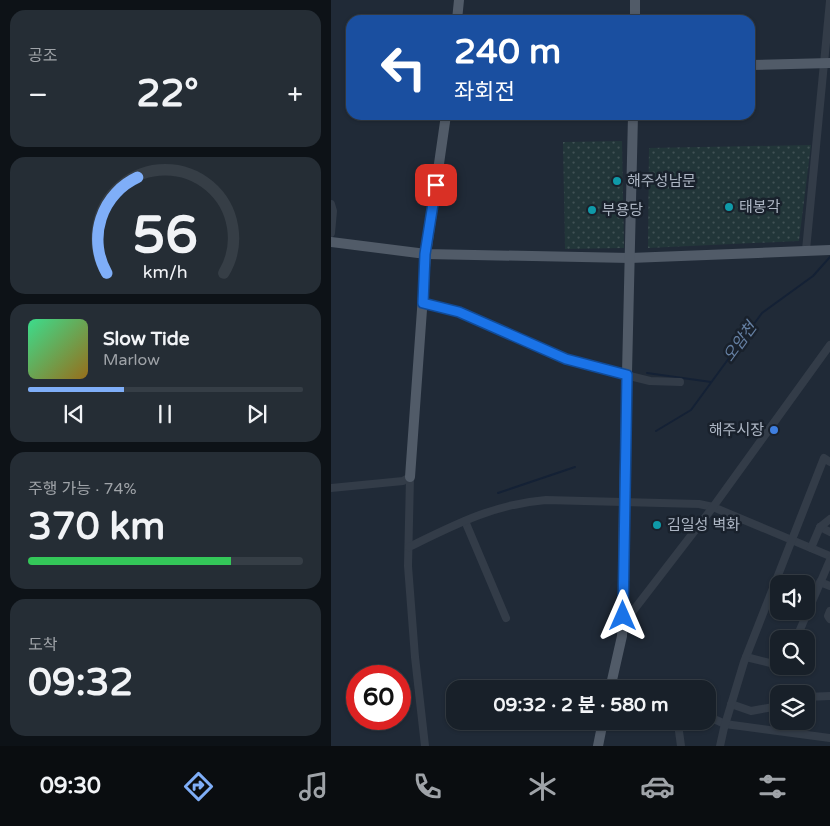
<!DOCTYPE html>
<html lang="ko">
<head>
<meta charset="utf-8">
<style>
	body { margin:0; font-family:"Varela Round","Noto Sans KR",sans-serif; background:#252d35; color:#f1f3f6; height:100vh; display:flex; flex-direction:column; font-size:19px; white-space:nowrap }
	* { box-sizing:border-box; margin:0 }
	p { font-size:16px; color:#9fa3a8 }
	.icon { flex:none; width:28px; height:28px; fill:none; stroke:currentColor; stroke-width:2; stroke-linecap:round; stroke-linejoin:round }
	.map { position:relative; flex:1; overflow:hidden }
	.details { display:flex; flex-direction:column; gap:10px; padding:10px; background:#0d1217; width:331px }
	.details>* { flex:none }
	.top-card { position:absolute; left:15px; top:15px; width:409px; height:105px; border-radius:15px; box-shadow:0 1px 4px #0004,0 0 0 1px #363e46; background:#1a4fa0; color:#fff; overflow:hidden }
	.fabs { position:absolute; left:439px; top:575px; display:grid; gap:10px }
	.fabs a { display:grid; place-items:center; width:45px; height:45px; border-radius:10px; background:#182029; box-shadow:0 1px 4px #0004,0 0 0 1px #363e46; font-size:25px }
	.speed { position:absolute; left:15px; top:665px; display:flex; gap:10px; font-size:25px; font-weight:700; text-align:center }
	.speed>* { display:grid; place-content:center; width:65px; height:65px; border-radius:50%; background:#182029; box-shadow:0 1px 4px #0004,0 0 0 1px #363e46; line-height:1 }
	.speed .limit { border:8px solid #d22; background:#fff; color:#111 }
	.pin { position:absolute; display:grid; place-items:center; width:42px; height:42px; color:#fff; margin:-21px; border-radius:10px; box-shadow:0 2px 8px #0006 }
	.me { position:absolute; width:55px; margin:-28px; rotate:0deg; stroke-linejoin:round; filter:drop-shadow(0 0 4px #0008) }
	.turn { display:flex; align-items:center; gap:18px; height:105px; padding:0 25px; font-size:22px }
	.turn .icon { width:65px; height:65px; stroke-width:2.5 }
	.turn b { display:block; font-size:35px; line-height:42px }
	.big { font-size:38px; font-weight:700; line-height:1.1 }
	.details .card { flex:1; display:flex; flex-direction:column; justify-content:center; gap:8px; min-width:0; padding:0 18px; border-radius:15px; background:#252d35 }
	.details .dial { align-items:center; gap:0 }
	.dial svg { height:130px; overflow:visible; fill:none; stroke:#363e46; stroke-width:7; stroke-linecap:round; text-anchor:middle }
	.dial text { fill:#f1f3f6; stroke:none }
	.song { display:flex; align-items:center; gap:15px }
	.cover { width:60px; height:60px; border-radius:8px; background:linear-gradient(135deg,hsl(150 70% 55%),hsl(40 70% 35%)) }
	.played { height:5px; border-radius:2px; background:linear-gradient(90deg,#7faef8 35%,#363e46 35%) }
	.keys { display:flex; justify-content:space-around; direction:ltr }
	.heat { display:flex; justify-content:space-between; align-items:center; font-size:28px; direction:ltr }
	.charge { height:8px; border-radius:4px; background:linear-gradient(90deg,#34c759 74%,#363e46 0) }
	.trip { position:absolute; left:115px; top:680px; width:270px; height:50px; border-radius:15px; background:#182029; box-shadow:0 1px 4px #0004,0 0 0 1px #363e46; font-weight:700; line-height:50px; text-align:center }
	.tab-bar { display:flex; height:80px; justify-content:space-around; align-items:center; background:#0a0d10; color:#9fa3a8 }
	.tab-bar .icon { width:35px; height:35px }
	.tab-bar .current { color:#7faef8 }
	.tab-bar b { font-size:22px; color:#f1f3f6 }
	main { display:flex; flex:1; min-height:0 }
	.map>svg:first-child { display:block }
	.park { fill:url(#park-dots) }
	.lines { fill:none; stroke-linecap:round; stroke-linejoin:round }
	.stream { stroke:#142135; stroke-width:2 }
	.minor { stroke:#333c48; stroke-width:8 }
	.major { stroke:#515b68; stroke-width:10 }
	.route-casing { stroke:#114b97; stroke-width:12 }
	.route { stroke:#1a73e8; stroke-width:9 }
	.culture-dot { fill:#0f9aa8; stroke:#19212c; stroke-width:2 }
	.shop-dot { fill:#3f7fe0; stroke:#19212c; stroke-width:2 }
	.labels { text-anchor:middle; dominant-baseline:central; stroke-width:5; stroke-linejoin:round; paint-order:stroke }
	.poi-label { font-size:15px; fill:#aeb7c5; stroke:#19212c; text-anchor:start }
	.water-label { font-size:16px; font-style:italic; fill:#6681a4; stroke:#19212c }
</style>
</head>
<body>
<main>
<section class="details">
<div class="card"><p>공조</p>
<div class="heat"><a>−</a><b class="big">22°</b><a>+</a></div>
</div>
<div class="card dial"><svg viewBox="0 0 100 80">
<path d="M14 69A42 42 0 1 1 86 69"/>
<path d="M14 69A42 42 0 0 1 33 10" stroke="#7faef8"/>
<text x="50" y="56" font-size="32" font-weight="700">56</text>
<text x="50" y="72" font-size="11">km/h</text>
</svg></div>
<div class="card">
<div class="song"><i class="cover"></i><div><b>Slow Tide</b><p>Marlow</p></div></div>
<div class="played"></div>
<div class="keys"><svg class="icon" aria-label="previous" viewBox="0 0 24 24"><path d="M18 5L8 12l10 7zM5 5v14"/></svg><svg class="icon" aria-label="pause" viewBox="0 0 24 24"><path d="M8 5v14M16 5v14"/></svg><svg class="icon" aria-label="next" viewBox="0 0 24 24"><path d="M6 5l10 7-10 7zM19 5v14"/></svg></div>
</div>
<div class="card"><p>주행 가능 · 74%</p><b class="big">370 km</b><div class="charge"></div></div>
<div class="card"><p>도착</p><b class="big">09:32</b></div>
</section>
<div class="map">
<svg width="499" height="746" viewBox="0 0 499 746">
	<defs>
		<pattern id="park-dots" width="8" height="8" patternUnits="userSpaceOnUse" patternTransform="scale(1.25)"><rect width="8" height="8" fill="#223639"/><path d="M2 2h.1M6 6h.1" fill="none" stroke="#405154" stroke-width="1.8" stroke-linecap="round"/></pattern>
	</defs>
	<rect width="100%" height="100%" fill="#202a37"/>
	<g class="park">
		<path d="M291,141L293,248L234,249L232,142Z"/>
		<path d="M480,145L468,241L317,248L318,148Z"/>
	</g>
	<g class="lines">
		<g class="stream">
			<path d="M316,373L380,382"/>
			<path d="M325,431L360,410L431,313L482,276L499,257"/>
			<path d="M167,493L244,467"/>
		</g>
		<g class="minor">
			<path d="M0,204L2,211L0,233"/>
			<path d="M475,250L499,1"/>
			<path d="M92,303L128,312L224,355L246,363L319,381L349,382"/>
			<path d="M79,477L77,566L84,657L94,746"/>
			<path d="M0,488L72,481L79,477"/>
			<path d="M134,521L175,618"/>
			<path d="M489,527L499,532"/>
			<path d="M78,547C123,525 163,504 215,500L368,504L382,507L499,556"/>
			<path d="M480,548L489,527L499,519"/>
			<path d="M489,582L499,586"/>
			<path d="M499,611L497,616L499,619"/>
			<path d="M292,624L382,507L499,345"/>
			<path d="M465,639L499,560"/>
			<path d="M415,657L451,666"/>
			<path d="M475,697L499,696"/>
			<path d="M400,704L420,711L448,706"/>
			<path d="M376,716L394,724L499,738"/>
			<path d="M342,721L347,724L350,746"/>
			<path d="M389,746L393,728L413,662L493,458L499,462"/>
		</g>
		<g class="major">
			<path d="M126,20L128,0"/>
			<path d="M304,20V0"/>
			<path d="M419,65L499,63"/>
			<path d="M0,242L95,254L299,258L499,250"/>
			<path d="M79,477L95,254L115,115"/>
			<path d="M279,689L291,636L292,616L293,502L302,115"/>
			<path d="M267,746L272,721"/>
		</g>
	</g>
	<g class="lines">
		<defs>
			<path id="route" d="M105,185L94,254L92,303L128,312L235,359L296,375L292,616"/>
		</defs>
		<use href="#route" class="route-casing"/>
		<use href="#route" class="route"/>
	</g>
	<g class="culture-dot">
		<circle cx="286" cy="181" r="5"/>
		<circle cx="398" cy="207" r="5"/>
		<circle cx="261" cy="210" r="5"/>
		<circle cx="326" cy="525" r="5"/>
	</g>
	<circle class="shop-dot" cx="443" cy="430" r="5"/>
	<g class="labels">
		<g class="poi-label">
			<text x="296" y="181">해주성남문</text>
			<text x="408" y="207">태봉각</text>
			<text x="271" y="210">부용당</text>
			<text x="433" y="430" text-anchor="end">해주시장</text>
			<text x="336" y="525">김일성 벽화</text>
		</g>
		<g class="water-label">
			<text transform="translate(409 342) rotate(-54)">오암천</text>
		</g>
	</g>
</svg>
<div class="fabs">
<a><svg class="icon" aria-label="sound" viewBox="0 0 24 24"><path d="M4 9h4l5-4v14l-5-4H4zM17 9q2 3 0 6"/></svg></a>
<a><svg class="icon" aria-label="search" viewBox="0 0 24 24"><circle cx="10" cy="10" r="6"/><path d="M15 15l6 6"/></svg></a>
<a><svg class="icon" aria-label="layers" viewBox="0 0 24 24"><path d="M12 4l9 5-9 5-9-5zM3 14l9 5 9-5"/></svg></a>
</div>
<div class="speed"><div class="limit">60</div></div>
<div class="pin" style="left:105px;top:185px;background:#d93025"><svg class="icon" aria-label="arrive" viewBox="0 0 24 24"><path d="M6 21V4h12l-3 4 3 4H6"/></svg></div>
<svg class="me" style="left:292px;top:616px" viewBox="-20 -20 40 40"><path d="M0-17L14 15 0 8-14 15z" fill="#1a73e8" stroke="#fff" stroke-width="4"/></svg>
<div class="trip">09:32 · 2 분 · 580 m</div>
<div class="top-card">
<div class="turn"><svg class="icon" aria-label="left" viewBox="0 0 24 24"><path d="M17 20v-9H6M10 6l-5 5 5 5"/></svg><div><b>240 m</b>좌회전</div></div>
</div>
</div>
</main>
<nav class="tab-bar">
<b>09:30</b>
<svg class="icon current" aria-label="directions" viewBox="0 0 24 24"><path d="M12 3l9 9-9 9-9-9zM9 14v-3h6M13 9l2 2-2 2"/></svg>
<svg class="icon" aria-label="music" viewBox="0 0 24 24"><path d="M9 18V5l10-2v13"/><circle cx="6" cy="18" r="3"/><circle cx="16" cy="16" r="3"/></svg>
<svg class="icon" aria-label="phone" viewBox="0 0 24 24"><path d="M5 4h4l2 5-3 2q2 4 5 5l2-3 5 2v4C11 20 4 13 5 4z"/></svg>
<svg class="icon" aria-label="climate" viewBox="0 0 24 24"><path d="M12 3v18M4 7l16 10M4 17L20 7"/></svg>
<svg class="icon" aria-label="car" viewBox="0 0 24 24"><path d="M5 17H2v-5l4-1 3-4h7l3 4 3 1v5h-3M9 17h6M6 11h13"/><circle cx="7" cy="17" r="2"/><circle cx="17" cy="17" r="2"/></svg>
<svg class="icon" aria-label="filters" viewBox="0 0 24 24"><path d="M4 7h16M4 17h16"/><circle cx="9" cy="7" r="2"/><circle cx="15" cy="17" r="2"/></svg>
</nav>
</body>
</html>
